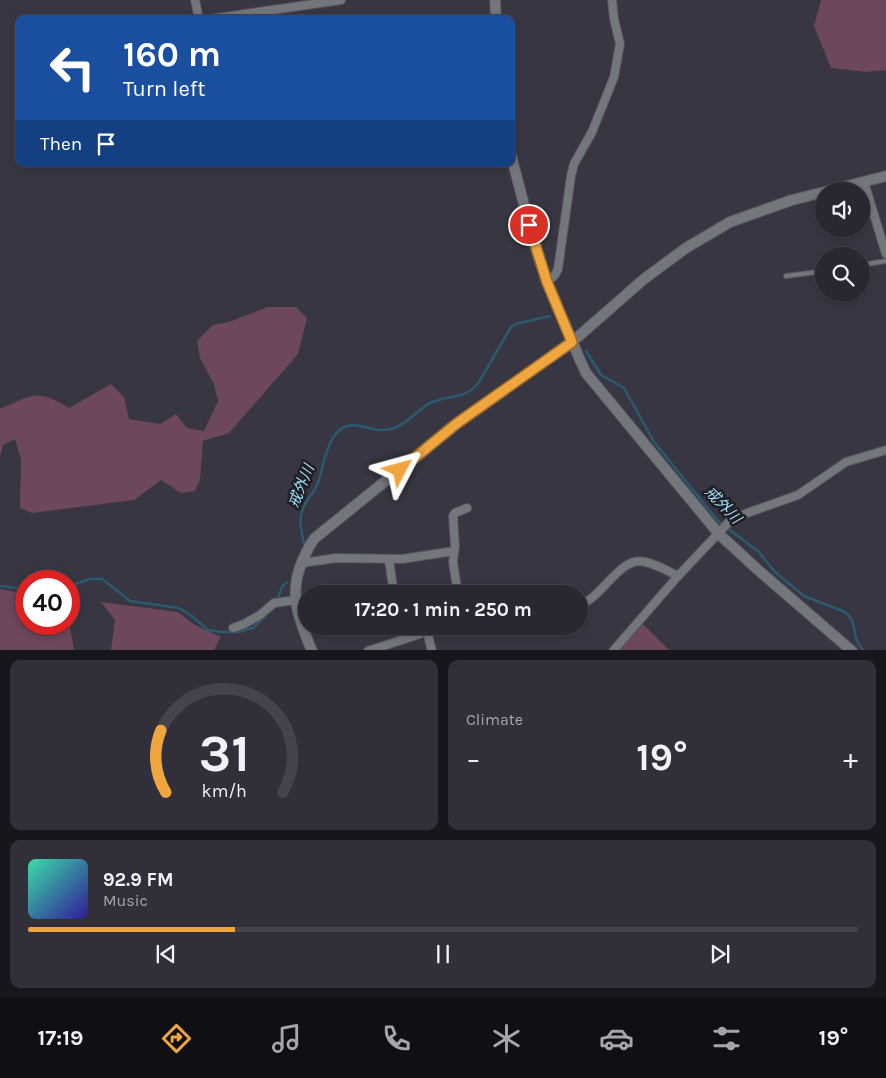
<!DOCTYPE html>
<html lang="en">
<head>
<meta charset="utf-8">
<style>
	body { margin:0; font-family:Karla,"Noto Sans JP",sans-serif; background:#31303a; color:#f1f3f6; height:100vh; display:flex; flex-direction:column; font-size:19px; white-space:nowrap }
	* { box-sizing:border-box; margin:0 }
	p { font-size:16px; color:#a5a6ac }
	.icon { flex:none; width:28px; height:28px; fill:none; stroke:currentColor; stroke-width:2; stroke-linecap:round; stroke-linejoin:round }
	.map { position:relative; height:650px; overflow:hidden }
	.side { display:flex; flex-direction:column; gap:10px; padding:10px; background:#17161c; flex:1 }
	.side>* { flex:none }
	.hud { position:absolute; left:15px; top:15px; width:500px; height:152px; border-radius:10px; box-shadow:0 2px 8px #0003,0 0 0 1px #45444d; background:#1a4fa0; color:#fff; overflow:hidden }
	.fabs { position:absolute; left:815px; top:182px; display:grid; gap:10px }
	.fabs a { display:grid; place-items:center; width:55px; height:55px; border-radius:50%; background:#292832; box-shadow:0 2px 8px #0003,0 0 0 1px #45444d; font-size:25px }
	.speed { position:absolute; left:15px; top:570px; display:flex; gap:10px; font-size:25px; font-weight:700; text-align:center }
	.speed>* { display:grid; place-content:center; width:65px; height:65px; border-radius:50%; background:#292832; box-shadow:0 2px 8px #0003,0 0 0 1px #45444d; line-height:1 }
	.speed .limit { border:8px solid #d22; background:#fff; color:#111 }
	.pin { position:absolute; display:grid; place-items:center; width:42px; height:42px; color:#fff; margin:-21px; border:2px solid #fff; border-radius:50%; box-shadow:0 1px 5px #0007 }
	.me { position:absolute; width:55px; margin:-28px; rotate:51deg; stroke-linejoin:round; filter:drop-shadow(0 0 4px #0008) }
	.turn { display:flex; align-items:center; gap:18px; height:105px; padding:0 25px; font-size:22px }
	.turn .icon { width:65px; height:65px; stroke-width:2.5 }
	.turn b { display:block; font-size:35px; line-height:42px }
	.then { display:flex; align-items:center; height:48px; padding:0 25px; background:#0003; gap:10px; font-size:19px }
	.big { font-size:38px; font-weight:700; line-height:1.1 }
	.side .card { flex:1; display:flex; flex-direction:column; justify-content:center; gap:8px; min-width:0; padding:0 18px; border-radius:10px; background:#31303a }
	.side .dial { align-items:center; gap:0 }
	.dial svg { height:130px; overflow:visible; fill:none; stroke:#45444d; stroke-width:7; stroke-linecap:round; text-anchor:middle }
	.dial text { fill:#f1f3f6; stroke:none }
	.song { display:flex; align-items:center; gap:15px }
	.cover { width:60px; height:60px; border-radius:8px; background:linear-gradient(135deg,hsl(160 70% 55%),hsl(250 70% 35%)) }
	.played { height:5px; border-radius:2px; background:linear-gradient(90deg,#f0a63f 25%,#45444d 25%) }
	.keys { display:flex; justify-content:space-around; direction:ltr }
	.heat { display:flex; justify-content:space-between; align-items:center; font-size:28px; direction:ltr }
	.side .tiles { flex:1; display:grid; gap:10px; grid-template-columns:1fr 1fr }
	.card:last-child { grid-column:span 2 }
	.trip { position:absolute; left:298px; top:585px; width:290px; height:50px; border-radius:25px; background:#292832; box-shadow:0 2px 8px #0003,0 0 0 1px #45444d; font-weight:700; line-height:50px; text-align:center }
	.tabs { display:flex; height:80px; justify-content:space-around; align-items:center; background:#101014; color:#a5a6ac }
	.tabs .icon { width:35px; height:35px }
	.tabs .selected { color:#f0a63f }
	.tabs b { font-size:22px; color:#f1f3f6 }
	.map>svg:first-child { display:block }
	.green { fill:#6d475c }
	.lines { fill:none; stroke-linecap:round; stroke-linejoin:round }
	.stream { stroke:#2a5a70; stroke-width:2.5 }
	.service-casing { stroke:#54535f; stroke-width:6 }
	.minor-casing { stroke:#54535f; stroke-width:10 }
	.tertiary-casing { stroke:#54535f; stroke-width:12 }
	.service { stroke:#73767b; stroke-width:4 }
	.minor { stroke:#73767b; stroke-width:8 }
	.tertiary { stroke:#73767b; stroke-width:10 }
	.route-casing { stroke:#9c6c29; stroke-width:12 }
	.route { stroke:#f0a63f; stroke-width:9 }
	.labels { text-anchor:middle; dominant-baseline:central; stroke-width:5; stroke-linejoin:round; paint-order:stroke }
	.water-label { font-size:15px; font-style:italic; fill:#a3dffe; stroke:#1e1e23 }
</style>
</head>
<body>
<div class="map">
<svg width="886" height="651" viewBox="0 0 886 651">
	<rect width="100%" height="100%" fill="#373642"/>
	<g class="green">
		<path d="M821,0H886V70L866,72L831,68L814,26Z"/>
		<path d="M268,307H296L307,318L298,354L229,433L203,441L200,479L195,491L181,493L161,480L134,500L32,513L20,508L21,459L15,439L3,445L0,457V409C34,395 35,388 69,408L111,384L124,397L129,419L160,424L176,414L187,428L204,431L218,401L214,384L200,358L197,341L213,325L229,322Z"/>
		<path d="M0,589L26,594V624H69V621L74,650H0Z"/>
		<path d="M101,602L178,612L193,624L221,637L214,650H111L115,620Z"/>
		<path d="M643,624L669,650L617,651Z"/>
	</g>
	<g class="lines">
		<g class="stream">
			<path d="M586,351L601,375L624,388L654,442L719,522L758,551L775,572L804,596L845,612C860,624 849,636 864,651"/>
			<path d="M304,543C300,525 297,516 308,499C312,494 316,489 318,483C325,462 328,419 360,426C372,429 382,432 394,428C410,423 419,406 435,401C453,394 465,400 479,382L511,327L516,324L550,316"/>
			<path d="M0,586L26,589"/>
			<path d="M69,586L90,579H102L130,601L179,608L193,617L208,630L220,632H238L253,628L275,606"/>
			<path d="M277,601L282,587L287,582"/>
		</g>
		<defs>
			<g id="service">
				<path d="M861,265L886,261"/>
				<path d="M786,276L824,271"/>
			</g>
			<g id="minor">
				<path d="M195,0L199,19"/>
				<path d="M210,19L341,0"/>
				<path d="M864,182L886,254"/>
				<path d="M547,282L555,275L558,269L571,176L574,164L592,132L614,77L620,44L614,19L612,0"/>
				<path d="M389,560L394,594"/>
				<path d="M302,563L336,558L402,559L454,551"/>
				<path d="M458,594L453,562L455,546L453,516L455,513L467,508"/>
				<path d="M579,605C603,598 620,555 645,562C656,564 668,571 678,576"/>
				<path d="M409,626L416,635"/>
				<path d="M233,628L244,624L260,615L274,603L296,600"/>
				<path d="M427,631L432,651"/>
				<path d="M368,651L420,634L434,626"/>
				<path d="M613,651L678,576L729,522L747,513L798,495L846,462L886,450"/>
			</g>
			<g id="tertiary">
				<path d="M495,0L496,19"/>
				<path d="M511,155L534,243L547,282L580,360L586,373L719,534L757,569L852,651"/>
				<path d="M827,191L886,176"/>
				<path d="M312,651C299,620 288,594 302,562C306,553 309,545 315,538L456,424L572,342L644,279L686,248L730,222L792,200L824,192"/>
			</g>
		</defs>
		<use href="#service" class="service-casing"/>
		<use href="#minor" class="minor-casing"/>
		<use href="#tertiary" class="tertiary-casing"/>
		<use href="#service" class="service"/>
		<use href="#minor" class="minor"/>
		<use href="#tertiary" class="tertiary"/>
	</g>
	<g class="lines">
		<defs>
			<path id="route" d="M400,470L456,424L572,342L547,282L529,225"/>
		</defs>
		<use href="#route" class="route-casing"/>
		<use href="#route" class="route"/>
	</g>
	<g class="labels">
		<g class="water-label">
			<text transform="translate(301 486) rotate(-68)">戒外川</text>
			<text transform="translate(723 505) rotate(46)">戒外川</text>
		</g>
	</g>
</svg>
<div class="fabs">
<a><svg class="icon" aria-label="sound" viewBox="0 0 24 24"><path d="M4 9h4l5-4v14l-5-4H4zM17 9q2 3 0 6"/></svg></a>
<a><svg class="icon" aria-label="search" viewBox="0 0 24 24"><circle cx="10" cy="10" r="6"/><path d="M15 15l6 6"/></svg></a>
</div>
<div class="speed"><div class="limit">40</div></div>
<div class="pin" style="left:529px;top:225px;background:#d93025"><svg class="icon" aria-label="arrive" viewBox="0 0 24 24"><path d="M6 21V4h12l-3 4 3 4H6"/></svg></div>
<svg class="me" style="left:400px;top:470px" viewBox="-20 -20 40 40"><path d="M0-17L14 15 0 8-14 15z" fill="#f0a63f" stroke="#fff" stroke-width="4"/></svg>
<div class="trip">17:20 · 1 min · 250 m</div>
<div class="hud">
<div class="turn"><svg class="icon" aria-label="left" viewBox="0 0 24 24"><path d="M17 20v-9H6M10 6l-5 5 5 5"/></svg><div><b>160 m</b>Turn left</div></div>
<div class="then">Then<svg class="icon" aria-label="arrive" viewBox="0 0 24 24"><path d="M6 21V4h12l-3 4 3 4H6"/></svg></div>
</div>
</div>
<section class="side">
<div class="tiles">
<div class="card dial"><svg viewBox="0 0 100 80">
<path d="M14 69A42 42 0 1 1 86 69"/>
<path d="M14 69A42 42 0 0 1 11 31" stroke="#f0a63f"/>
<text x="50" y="56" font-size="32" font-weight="700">31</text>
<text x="50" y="72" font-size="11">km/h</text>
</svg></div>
<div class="card"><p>Climate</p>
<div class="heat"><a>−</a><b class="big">19°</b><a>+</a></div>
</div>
<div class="card">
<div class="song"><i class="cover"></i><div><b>92.9 FM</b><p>Music</p></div></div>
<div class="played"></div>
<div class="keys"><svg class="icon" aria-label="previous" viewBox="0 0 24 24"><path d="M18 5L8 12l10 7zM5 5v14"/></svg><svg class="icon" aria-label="pause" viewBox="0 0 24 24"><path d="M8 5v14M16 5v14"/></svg><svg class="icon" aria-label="next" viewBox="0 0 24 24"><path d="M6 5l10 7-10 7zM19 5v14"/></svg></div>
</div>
</div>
</section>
<nav class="tabs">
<b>17:19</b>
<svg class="icon selected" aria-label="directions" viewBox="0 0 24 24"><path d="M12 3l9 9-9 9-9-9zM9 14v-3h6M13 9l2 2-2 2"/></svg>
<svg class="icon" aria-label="music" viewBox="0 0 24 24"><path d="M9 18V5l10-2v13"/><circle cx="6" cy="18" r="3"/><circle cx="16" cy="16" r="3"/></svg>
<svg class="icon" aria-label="phone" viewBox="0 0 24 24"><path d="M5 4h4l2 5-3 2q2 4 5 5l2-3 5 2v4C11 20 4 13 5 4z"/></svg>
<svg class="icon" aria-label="climate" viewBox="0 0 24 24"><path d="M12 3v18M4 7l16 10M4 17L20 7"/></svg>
<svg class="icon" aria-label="car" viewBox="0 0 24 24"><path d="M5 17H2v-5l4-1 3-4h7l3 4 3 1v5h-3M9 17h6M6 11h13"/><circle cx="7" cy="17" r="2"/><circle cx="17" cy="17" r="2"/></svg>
<svg class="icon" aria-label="filters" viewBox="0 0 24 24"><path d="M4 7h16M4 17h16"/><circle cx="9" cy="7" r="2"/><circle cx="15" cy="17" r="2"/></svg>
<b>19°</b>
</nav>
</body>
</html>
